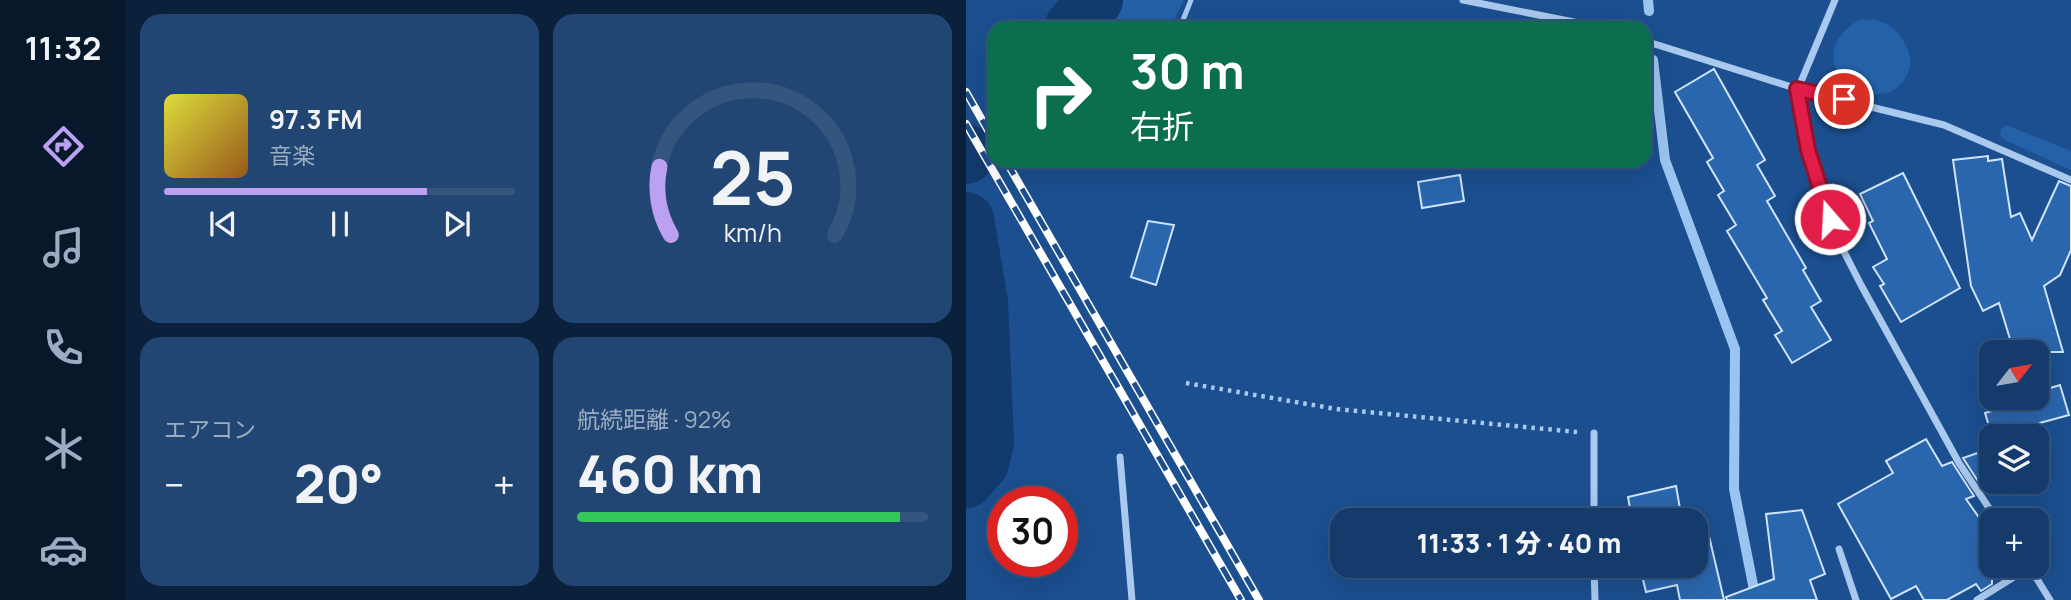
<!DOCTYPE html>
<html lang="ja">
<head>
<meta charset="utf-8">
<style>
	body { margin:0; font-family:Manrope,"Noto Sans JP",sans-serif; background:#214673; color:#f1f3f6; height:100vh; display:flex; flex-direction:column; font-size:26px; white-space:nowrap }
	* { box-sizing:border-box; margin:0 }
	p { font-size:23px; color:#9dadc1 }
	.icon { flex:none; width:38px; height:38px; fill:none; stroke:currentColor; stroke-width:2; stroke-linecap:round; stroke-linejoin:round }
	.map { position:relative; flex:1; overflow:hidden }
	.side { display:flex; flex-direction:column; gap:14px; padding:14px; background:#0b203b; width:840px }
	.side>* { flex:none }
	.guide { position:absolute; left:21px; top:21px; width:665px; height:147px; border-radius:21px; box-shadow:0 7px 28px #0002,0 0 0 2px #33557e; background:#0b6e4f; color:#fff; overflow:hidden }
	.needle { width:46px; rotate:59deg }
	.tools { position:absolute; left:1013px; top:340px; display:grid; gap:14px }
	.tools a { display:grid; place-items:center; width:70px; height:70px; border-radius:14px; background:#143b6b; box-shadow:0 7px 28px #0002,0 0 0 2px #33557e; font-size:35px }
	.speed { position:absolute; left:21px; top:486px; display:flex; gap:14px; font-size:35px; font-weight:700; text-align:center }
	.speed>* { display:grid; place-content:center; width:91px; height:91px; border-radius:50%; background:#143b6b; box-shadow:0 7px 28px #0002,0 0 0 2px #33557e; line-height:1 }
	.speed .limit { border:10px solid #d22; background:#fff; color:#111 }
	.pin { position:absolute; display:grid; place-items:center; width:60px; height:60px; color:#fff; margin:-30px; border:4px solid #fff; border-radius:50%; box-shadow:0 2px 7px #0007 }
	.me { position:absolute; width:77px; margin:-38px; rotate:341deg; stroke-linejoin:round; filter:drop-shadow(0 0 5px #0008) }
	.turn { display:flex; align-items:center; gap:24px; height:147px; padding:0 28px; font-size:32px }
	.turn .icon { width:91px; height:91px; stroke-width:2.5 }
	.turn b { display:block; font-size:49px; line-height:60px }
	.big { font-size:52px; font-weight:800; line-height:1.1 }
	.side .card { flex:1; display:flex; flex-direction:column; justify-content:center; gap:10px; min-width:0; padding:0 24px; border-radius:21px; background:#214673 }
	.side .dial { align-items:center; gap:0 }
	.dial svg { height:182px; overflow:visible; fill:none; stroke:#33557e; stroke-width:7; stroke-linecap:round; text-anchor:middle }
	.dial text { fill:#f1f3f6; stroke:none }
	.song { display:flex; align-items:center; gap:21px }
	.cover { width:84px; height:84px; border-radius:10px; background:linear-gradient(135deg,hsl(60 70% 55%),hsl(30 70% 35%)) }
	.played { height:7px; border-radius:4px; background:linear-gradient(90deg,#bca0f2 75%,#33557e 75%) }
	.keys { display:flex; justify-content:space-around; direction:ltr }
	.heat { display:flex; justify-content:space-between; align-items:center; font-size:38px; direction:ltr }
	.charge { height:10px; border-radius:5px; background:linear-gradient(90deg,#34c759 92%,#33557e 0) }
	.side .tiles { flex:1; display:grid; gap:14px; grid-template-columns:repeat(2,1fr) }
	.trip { position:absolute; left:364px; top:508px; width:378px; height:70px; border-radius:21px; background:#143b6b; box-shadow:0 7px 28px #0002,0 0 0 2px #33557e; font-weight:800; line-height:70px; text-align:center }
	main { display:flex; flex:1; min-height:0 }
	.menu { display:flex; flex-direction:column; width:126px; justify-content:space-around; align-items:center; background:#08182b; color:#9dadc1 }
	.menu .icon { width:49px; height:49px }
	.menu .selected { color:#bca0f2 }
	.menu b { font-size:32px; color:#f1f3f6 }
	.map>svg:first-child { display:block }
	.green { fill:#2461a8 }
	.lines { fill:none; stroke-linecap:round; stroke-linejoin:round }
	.stream { stroke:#9cc4f0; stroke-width:10 }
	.river { stroke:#123a6d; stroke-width:56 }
	.building { fill:#2a66ad; stroke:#cfe3fa; stroke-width:2 }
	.path { stroke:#a9c9ee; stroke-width:4.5; stroke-dasharray:3.5 5; stroke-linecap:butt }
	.lane { stroke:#a9c9ee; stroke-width:5 }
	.street { stroke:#a9c9ee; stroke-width:7 }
	.rail-casing { stroke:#fff; stroke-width:8 }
	.rail { stroke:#1b4f8f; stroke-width:5; stroke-dasharray:16; stroke-linecap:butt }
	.route-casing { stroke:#92132f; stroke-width:18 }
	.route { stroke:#e11d48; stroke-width:12 }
</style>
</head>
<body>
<main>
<nav class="menu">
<b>11:32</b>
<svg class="icon selected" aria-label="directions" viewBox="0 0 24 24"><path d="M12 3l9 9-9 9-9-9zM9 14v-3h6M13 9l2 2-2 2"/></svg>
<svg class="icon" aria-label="music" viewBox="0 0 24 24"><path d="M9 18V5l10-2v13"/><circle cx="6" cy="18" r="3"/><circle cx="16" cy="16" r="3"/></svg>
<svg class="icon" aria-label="phone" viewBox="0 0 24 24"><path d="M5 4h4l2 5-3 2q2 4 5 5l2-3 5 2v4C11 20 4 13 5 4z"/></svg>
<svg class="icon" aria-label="climate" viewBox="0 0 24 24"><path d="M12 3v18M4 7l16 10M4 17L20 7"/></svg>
<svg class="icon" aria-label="car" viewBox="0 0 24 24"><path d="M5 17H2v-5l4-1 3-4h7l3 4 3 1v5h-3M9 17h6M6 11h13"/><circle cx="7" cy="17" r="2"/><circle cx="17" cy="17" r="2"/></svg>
</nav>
<section class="side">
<div class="tiles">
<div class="card">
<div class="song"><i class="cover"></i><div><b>97.3 FM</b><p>音楽</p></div></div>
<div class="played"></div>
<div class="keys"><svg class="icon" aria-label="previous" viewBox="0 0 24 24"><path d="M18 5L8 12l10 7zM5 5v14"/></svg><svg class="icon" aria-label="pause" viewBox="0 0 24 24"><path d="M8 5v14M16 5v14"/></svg><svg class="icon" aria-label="next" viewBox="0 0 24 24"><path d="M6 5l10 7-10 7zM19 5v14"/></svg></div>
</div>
<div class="card dial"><svg viewBox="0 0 100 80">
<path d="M14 69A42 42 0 1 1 86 69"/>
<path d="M14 69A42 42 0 0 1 9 39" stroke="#bca0f2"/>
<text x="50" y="56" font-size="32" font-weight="700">25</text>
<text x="50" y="72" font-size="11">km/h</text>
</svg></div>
<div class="card"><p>エアコン</p>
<div class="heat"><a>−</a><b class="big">20°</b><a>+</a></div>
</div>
<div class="card"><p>航続距離 · 92%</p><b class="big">460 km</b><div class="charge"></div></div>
</div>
</section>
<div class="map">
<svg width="1105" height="600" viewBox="0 0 1105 600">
	<rect width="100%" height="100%" fill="#1b4f8f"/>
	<g class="green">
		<path d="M148,0H218L204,28H120Z"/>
		<path d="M893,20C899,20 908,19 914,21C933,28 951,54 942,73C918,128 822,63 893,20Z"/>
		<path d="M1040,125L1105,151V170L1039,140L1034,135L1035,129Z"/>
	</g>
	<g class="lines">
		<g class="stream">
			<path d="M682,0L683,11"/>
			<path d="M687,60L699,160L769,349L768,489L790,600"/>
		</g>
		<g class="river">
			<path d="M106,28L129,0"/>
			<path d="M0,156L3,153"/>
			<path d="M0,220L14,302L20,442L15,463L0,480"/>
		</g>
	</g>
	<g class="building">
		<path d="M748,69L799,160L791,165L809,196L801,201L840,268L837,270L855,301L845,307L865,340L826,363L809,335L816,331L797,300L801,298L761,231L770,225L752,195L758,191L741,162L747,158L709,92Z"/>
		<path d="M1022,156V161L1036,159L1045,217L1054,213L1066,240L1093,181L1105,186V250L1094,275L1078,286L1097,352H1048L1033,303L1017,311L1005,286L987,160Z"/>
		<path d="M937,173L994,288L935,322L914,286L918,284L907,267L921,259L903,223L907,221L894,194Z"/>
		<path d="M494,175L498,201L456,208L452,182Z"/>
		<path d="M182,221L208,225L190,285L165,277Z"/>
		<path d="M1094,385L1103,415L1026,436L1019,413L1029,410L1027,404L1053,397H1071V392Z"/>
		<path d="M960,439L976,466L986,462L1008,496L1000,499L1026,536V584L1015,591L1010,584L981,600H958L950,586L925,599L872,504L927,473L920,461Z"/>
		<path d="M1026,448V489L1019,492L997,458Z"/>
		<path d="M710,486L716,520H666L662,497Z"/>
		<path d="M836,510L859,574L844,580L851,600H761L760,597L808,579L800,514Z"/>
		<path d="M743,536L758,600H714L711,585L680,592L674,567L730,565V540Z"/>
	</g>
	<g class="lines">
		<path class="path" d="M220,383L370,409L611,432"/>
		<path class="lane" d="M217,20L225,0"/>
		<g class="street">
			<path d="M497,0L638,28"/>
			<path d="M869,0L832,89L842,150L856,197L873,242L895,285L993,463L1031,520"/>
			<path d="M679,41L832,89L978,125L1105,180"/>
			<path d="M628,433V520"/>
			<path d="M154,457L166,600"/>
			<path d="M873,549L890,600"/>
			<path d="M628,565L629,600"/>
			<path d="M1063,566L1084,600"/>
			<path d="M1011,600L1064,567"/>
		</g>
		<defs>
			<g id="rail">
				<path d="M0,92L28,141"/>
				<path d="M0,124L275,600"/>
				<path d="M40,161L293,600"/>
			</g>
		</defs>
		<use href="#rail" class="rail-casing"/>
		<use href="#rail" class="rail"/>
	</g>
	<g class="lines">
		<defs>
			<path id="route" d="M864,219L842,150L831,89L878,99"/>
		</defs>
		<use href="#route" class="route-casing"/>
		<use href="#route" class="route"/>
	</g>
</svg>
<div class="tools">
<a><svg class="needle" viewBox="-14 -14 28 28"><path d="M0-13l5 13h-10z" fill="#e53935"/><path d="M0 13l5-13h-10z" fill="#9dadc1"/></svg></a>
<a><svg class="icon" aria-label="layers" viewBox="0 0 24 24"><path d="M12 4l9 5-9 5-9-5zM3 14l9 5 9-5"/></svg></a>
<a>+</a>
</div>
<div class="speed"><div class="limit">30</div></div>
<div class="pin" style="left:878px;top:99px;background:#d93025"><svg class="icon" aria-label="arrive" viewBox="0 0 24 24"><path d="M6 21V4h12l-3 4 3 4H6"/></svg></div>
<svg class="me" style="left:864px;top:219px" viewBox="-20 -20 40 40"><circle r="17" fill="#e11d48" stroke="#fff" stroke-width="3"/><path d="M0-11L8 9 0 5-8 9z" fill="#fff"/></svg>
<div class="trip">11:33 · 1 分 · 40 m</div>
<div class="guide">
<div class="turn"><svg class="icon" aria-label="right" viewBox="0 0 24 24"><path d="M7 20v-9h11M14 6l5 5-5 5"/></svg><div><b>30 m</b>右折</div></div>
</div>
</div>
</main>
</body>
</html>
